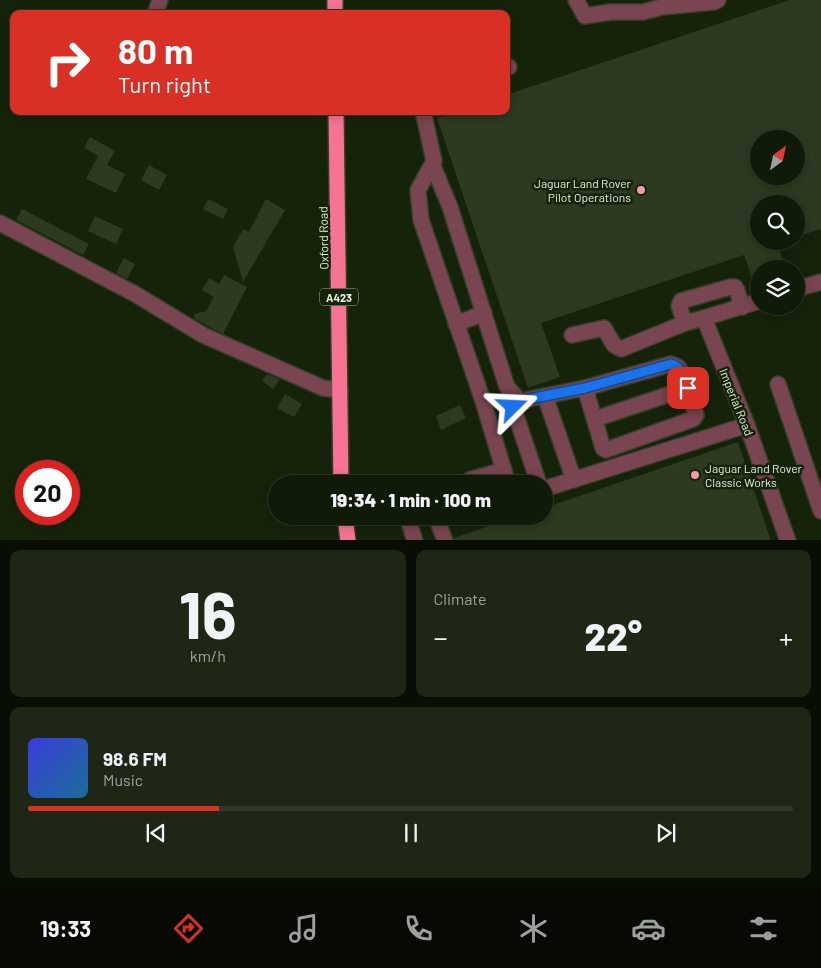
<!DOCTYPE html>
<html lang="en">
<head>
<meta charset="utf-8">
<style>
	body { margin:0; font-family:Barlow,sans-serif; background:#1e2716; color:#f1f3f6; height:100vh; display:flex; flex-direction:column; font-size:19px; white-space:nowrap }
	* { box-sizing:border-box; margin:0 }
	p { font-size:16px; color:#9ca19c }
	.icon { flex:none; width:28px; height:28px; fill:none; stroke:currentColor; stroke-width:2; stroke-linecap:round; stroke-linejoin:round }
	.map { position:relative; height:540px; overflow:hidden }
	.side { display:flex; flex-direction:column; gap:10px; padding:10px; background:#090e04; flex:1 }
	.side>* { flex:none }
	.top-card { position:absolute; left:10px; top:10px; width:500px; height:105px; border-radius:10px; box-shadow:0 2px 12px #0003,0 0 0 1px #303829; background:#d93025; color:#fff; overflow:hidden }
	.needle { width:32px; rotate:33deg }
	.tools { position:absolute; left:750px; top:130px; display:grid; gap:10px }
	.tools a { display:grid; place-items:center; width:55px; height:55px; border-radius:50%; background:#101a08; box-shadow:0 2px 12px #0003,0 0 0 1px #303829; font-size:25px }
	.speed { position:absolute; left:15px; top:460px; display:flex; gap:10px; font-size:25px; font-weight:700; text-align:center }
	.speed>* { display:grid; place-content:center; width:65px; height:65px; border-radius:50%; background:#101a08; box-shadow:0 2px 12px #0003,0 0 0 1px #303829; line-height:1 }
	.speed .limit { border:8px solid #d22; background:#fff; color:#111 }
	.pin { position:absolute; display:grid; place-items:center; width:42px; height:42px; color:#fff; margin:-21px; border-radius:10px; box-shadow:0 2px 8px #0006 }
	.me { position:absolute; width:55px; margin:-28px; rotate:69deg; stroke-linejoin:round; filter:drop-shadow(0 0 4px #0008) }
	.turn { display:flex; align-items:center; gap:18px; height:105px; padding:0 25px; font-size:22px }
	.turn .icon { width:65px; height:65px; stroke-width:2.5 }
	.turn b { display:block; font-size:35px; line-height:42px }
	.big { font-size:38px; font-weight:800; line-height:1.1 }
	.side .tile { flex:1; display:flex; flex-direction:column; justify-content:center; gap:8px; min-width:0; padding:0 18px; border-radius:10px; background:#1e2716 }
	.side .dial { align-items:center; gap:0 }
	.dial b { font-size:65px; line-height:1 }
	.song { display:flex; align-items:center; gap:15px }
	.cover { width:60px; height:60px; border-radius:8px; background:linear-gradient(135deg,hsl(240 70% 55%),hsl(200 70% 35%)) }
	.played { height:5px; border-radius:2px; background:linear-gradient(90deg,#d93025 25%,#303829 25%) }
	.keys { display:flex; justify-content:space-around; direction:ltr }
	.heat { display:flex; justify-content:space-between; align-items:center; font-size:28px; direction:ltr }
	.side .tiles { flex:1; display:grid; gap:10px; grid-template-columns:1fr 1fr }
	.tile:last-child { grid-column:span 2 }
	.trip { position:absolute; left:268px; top:475px; width:285px; height:50px; border-radius:25px; background:#101a08; box-shadow:0 2px 12px #0003,0 0 0 1px #303829; font-weight:800; line-height:50px; text-align:center }
	.tabs { display:flex; height:80px; justify-content:space-around; align-items:center; background:#060a03; color:#9ca19c }
	.tabs .icon { width:35px; height:35px }
	.tabs .on { color:#d93025 }
	.tabs b { font-size:22px; color:#f1f3f6 }
	.map>svg:first-child { display:block }
	.building { fill:#2b3a20; fill-rule:evenodd }
	.lines { fill:none; stroke-linecap:round; stroke-linejoin:round }
	.minor-casing { stroke:#333f29; stroke-width:18 }
	.highway-casing { stroke:#333f29; stroke-width:18 }
	.minor { stroke:#794550; stroke-width:15 }
	.highway { stroke:#f77394; stroke-width:15 }
	.route-casing { stroke:#114b97; stroke-width:12 }
	.route { stroke:#1a73e8; stroke-width:9 }
	.poi-dot { fill:#f29aac; stroke:#16230b; stroke-width:2 }
	.labels { text-anchor:middle; dominant-baseline:central; stroke-width:5; stroke-linejoin:round; paint-order:stroke }
	.shield { fill:#16230b; stroke:#a6b19f; stroke-width:1 }
	.shield-label { font-size:11px; font-weight:bold; fill:#e4eede }
	.poi-label { font-size:12px; fill:#e4eede; stroke:#16230b; text-anchor:end }
	.street-label { font-size:12px; fill:#e4eede; stroke:#16230b }
</style>
</head>
<body>
<div class="map">
<svg width="821" height="541" viewBox="0 0 821 541">
	<rect width="100%" height="100%" fill="#16230b"/>
	<g class="building">
		<path d="M790,0H821V229L796,237V204H759V241H776L786,269H759V292H757L744,255L541,323L560,377L528,388L437,118L458,111H506V95ZM759,139H796V176H759Z"/>
		<path d="M90,137L115,151L107,165L125,174L116,193L86,179L98,156L84,148Z"/>
		<path d="M149,165L167,175L159,190L141,180Z"/>
		<path d="M208,199L228,209L223,219L203,209Z"/>
		<path d="M266,199L285,210L243,282L233,247L243,229L249,232Z"/>
		<path d="M22,209L89,244L83,255L16,220Z"/>
		<path d="M95,216L123,229L116,244L88,231Z"/>
		<path d="M124,258L135,264L127,279L116,273Z"/>
		<path d="M224,275L247,287L223,334L195,319L194,314L206,311L214,297L202,290L209,278L219,284Z"/>
		<path d="M267,374L280,379L273,389L262,381Z"/>
		<path d="M285,394L302,404L294,417L277,408Z"/>
		<path d="M460,405L466,418L441,430L436,416Z"/>
		<path d="M738,442L771,541H454V538L518,516H544V508Z"/>
	</g>
	<g class="lines">
		<defs>
			<g id="minor">
				<path d="M576,0L585,16L610,12H643L662,7L714,2L718,0"/>
				<path d="M155,14L160,0"/>
				<path d="M506,67H509"/>
				<path d="M423,111L434,161L418,190L421,220L482,398L508,484"/>
				<path d="M434,161L433,166L450,207L507,387L521,402"/>
				<path d="M0,223L135,294L203,335L323,388L340,390"/>
				<path d="M796,289L821,282"/>
				<path d="M759,301L704,318L747,425L788,541"/>
				<path d="M685,323L679,306L681,301L730,287H735L737,290L742,307"/>
				<path d="M456,324L484,313"/>
				<path d="M572,335L604,328L614,345L621,349L685,323L704,318"/>
				<path d="M778,384L821,511"/>
				<path d="M545,396L585,388L671,364L678,367L684,375L696,415L693,419L606,450L603,448L585,388"/>
				<path d="M595,419L688,388"/>
				<path d="M465,484L469,480L504,470"/>
				<path d="M539,484L513,407L529,399L545,396L574,480"/>
				<path d="M544,489L747,425"/>
				<path d="M407,516L415,541"/>
				<path d="M436,516L445,541"/>
			</g>
			<g id="highway">
				<path d="M335,14V0"/>
				<path d="M336,111L341,484"/>
				<path d="M345,516L348,541"/>
			</g>
		</defs>
		<use href="#minor" class="minor-casing"/>
		<use href="#highway" class="highway-casing"/>
		<use href="#minor" class="minor"/>
		<use href="#highway" class="highway"/>
	</g>
	<g class="lines">
		<defs>
			<path id="route" d="M513,407L529,399L585,388L671,364C683,368 685,377 688,388"/>
		</defs>
		<use href="#route" class="route-casing"/>
		<use href="#route" class="route"/>
	</g>
	<g class="poi-dot">
		<circle cx="641" cy="190" r="5"/>
		<circle cx="695" cy="475" r="5"/>
	</g>
	<g class="labels">
		<rect class="shield" x="320" y="288.5" width="38" height="17" rx="4"/>
		<g class="shield-label">
			<text x="339" y="297">A423</text>
		</g>
		<g class="poi-label">
			<text x="631" y="183">Jaguar Land Rover<tspan x="631" dy="14">Pilot Operations</tspan></text>
			<text x="705" y="468" text-anchor="start">Jaguar Land Rover<tspan x="705" dy="14">Classic Works</tspan></text>
		</g>
		<g class="street-label">
			<text transform="translate(323 238) rotate(-91)">Oxford Road</text>
			<text transform="translate(737 402) rotate(68)">Imperial Road</text>
		</g>
	</g>
</svg>
<div class="tools">
<a><svg class="needle" viewBox="-14 -14 28 28"><path d="M0-13l5 13h-10z" fill="#e53935"/><path d="M0 13l5-13h-10z" fill="#9ca19c"/></svg></a>
<a><svg class="icon" aria-label="search" viewBox="0 0 24 24"><circle cx="10" cy="10" r="6"/><path d="M15 15l6 6"/></svg></a>
<a><svg class="icon" aria-label="layers" viewBox="0 0 24 24"><path d="M12 4l9 5-9 5-9-5zM3 14l9 5 9-5"/></svg></a>
</div>
<div class="speed"><div class="limit">20</div></div>
<div class="pin" style="left:688px;top:388px;background:#d93025"><svg class="icon" aria-label="arrive" viewBox="0 0 24 24"><path d="M6 21V4h12l-3 4 3 4H6"/></svg></div>
<svg class="me" style="left:513px;top:407px" viewBox="-20 -20 40 40"><path d="M0-17L14 15 0 8-14 15z" fill="#1a73e8" stroke="#fff" stroke-width="4"/></svg>
<div class="trip">19:34 · 1 min · 100 m</div>
<div class="top-card">
<div class="turn"><svg class="icon" aria-label="right" viewBox="0 0 24 24"><path d="M7 20v-9h11M14 6l5 5-5 5"/></svg><div><b>80 m</b>Turn right</div></div>
</div>
</div>
<section class="side">
<div class="tiles">
<div class="tile dial"><b>16</b><p>km/h</p></div>
<div class="tile"><p>Climate</p>
<div class="heat"><a>−</a><b class="big">22°</b><a>+</a></div>
</div>
<div class="tile">
<div class="song"><i class="cover"></i><div><b>98.6 FM</b><p>Music</p></div></div>
<div class="played"></div>
<div class="keys"><svg class="icon" aria-label="previous" viewBox="0 0 24 24"><path d="M18 5L8 12l10 7zM5 5v14"/></svg><svg class="icon" aria-label="pause" viewBox="0 0 24 24"><path d="M8 5v14M16 5v14"/></svg><svg class="icon" aria-label="next" viewBox="0 0 24 24"><path d="M6 5l10 7-10 7zM19 5v14"/></svg></div>
</div>
</div>
</section>
<nav class="tabs">
<b>19:33</b>
<svg class="icon on" aria-label="directions" viewBox="0 0 24 24"><path d="M12 3l9 9-9 9-9-9zM9 14v-3h6M13 9l2 2-2 2"/></svg>
<svg class="icon" aria-label="music" viewBox="0 0 24 24"><path d="M9 18V5l10-2v13"/><circle cx="6" cy="18" r="3"/><circle cx="16" cy="16" r="3"/></svg>
<svg class="icon" aria-label="phone" viewBox="0 0 24 24"><path d="M5 4h4l2 5-3 2q2 4 5 5l2-3 5 2v4C11 20 4 13 5 4z"/></svg>
<svg class="icon" aria-label="climate" viewBox="0 0 24 24"><path d="M12 3v18M4 7l16 10M4 17L20 7"/></svg>
<svg class="icon" aria-label="car" viewBox="0 0 24 24"><path d="M5 17H2v-5l4-1 3-4h7l3 4 3 1v5h-3M9 17h6M6 11h13"/><circle cx="7" cy="17" r="2"/><circle cx="17" cy="17" r="2"/></svg>
<svg class="icon" aria-label="filters" viewBox="0 0 24 24"><path d="M4 7h16M4 17h16"/><circle cx="9" cy="7" r="2"/><circle cx="15" cy="17" r="2"/></svg>
</nav>
</body>
</html>
